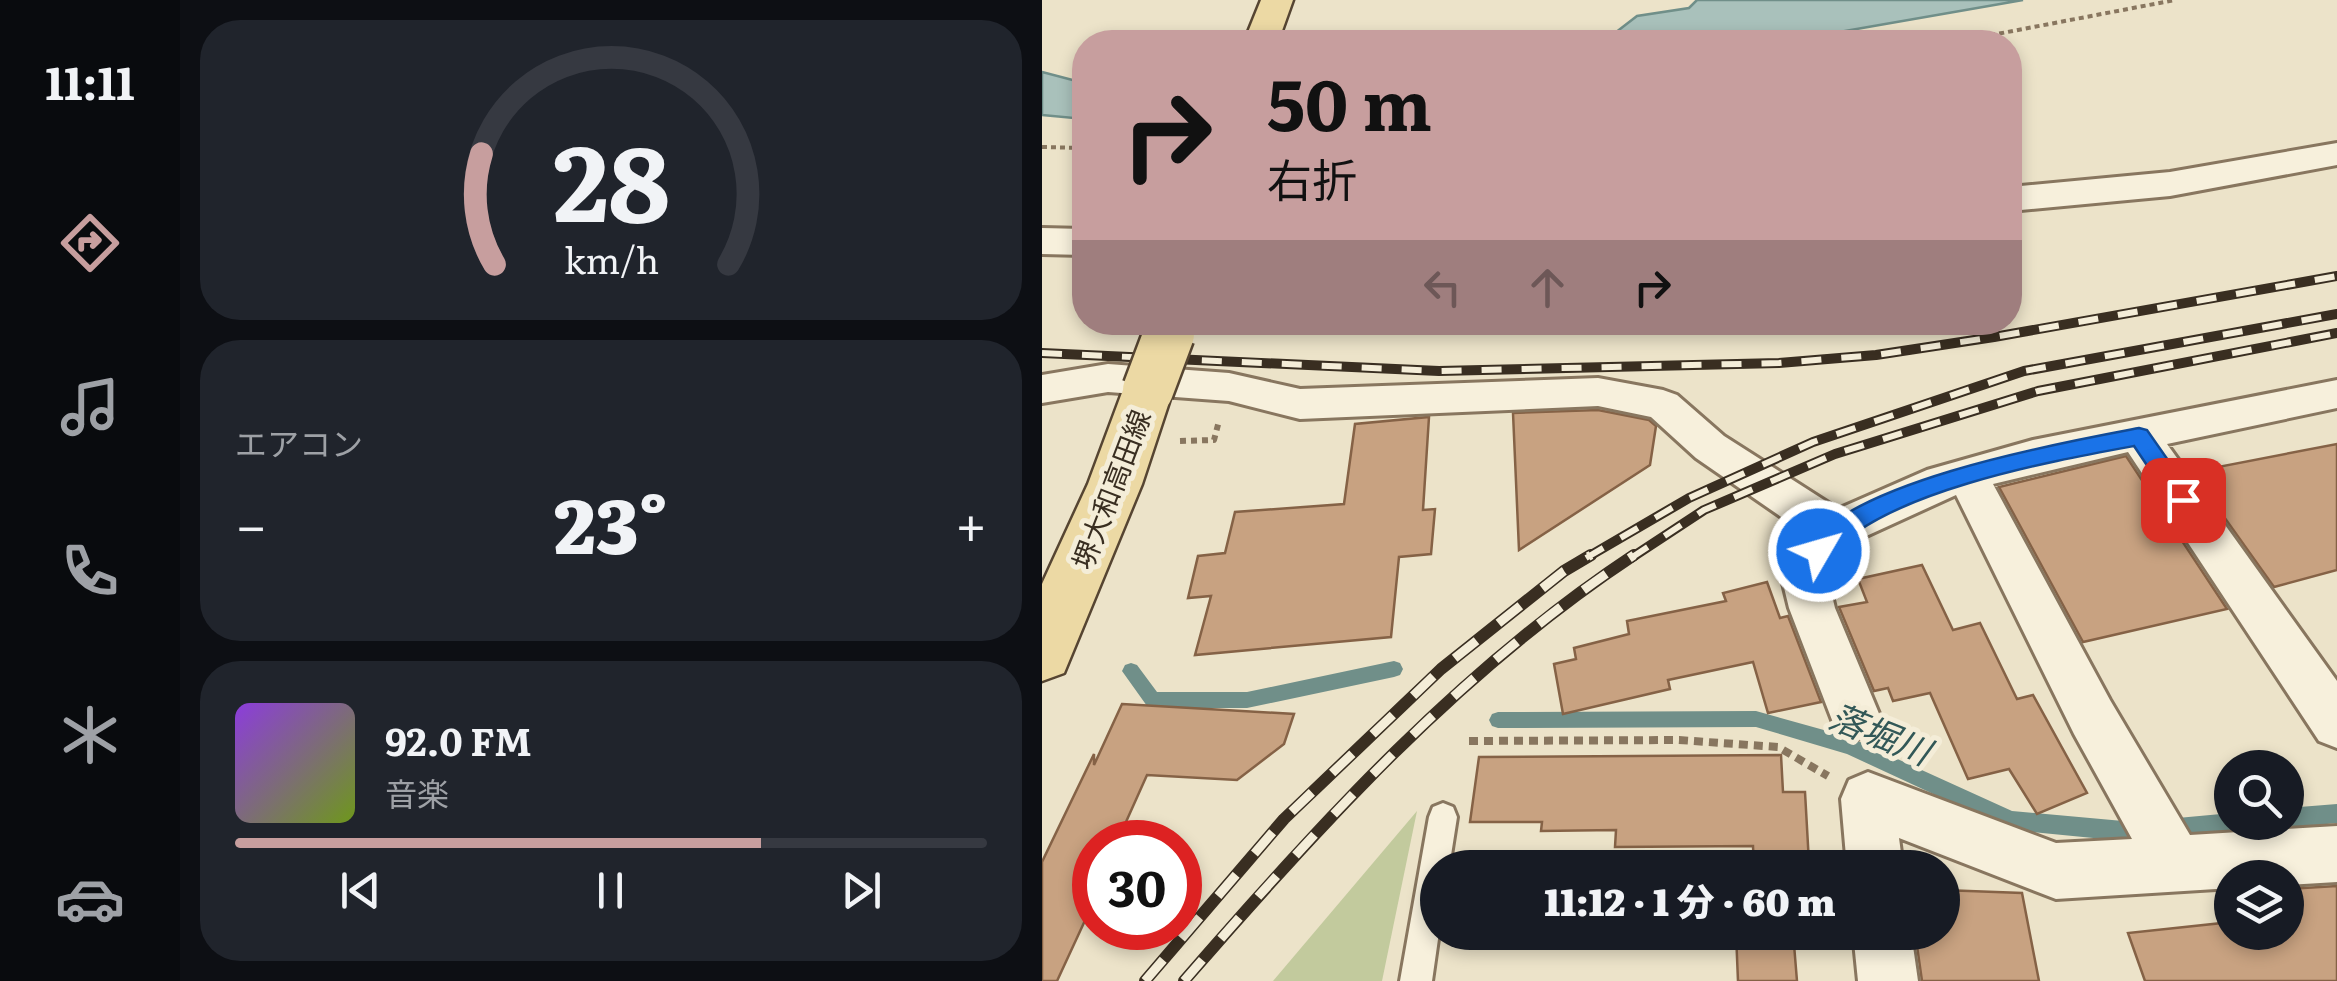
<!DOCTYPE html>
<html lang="ja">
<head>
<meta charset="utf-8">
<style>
	body { margin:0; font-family:Literata,"Noto Sans JP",serif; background:#20242c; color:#f1f3f6; height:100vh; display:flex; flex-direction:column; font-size:38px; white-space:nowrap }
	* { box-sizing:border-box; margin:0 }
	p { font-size:32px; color:#9ea1a6 }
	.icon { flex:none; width:55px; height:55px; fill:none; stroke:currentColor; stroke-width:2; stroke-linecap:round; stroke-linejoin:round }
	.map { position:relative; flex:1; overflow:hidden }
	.drawer { display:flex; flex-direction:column; gap:20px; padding:20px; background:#0d0f14; width:862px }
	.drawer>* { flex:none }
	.guide { position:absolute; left:30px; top:30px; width:950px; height:305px; border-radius:40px; box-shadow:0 5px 15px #0003; background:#c79e9e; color:#111; overflow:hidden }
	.tools { position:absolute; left:1172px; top:750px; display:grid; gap:20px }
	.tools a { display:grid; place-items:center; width:90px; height:90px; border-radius:50%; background:#171b24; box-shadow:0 5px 15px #0003; font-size:50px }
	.speed { position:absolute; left:30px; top:820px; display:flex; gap:20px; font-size:50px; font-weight:700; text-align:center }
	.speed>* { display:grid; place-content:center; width:130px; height:130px; border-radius:50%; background:#171b24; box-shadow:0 5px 15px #0003; line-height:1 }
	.speed .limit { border:15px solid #d22; background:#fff; color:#111 }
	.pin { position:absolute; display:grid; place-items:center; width:85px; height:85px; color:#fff; margin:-42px; border-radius:20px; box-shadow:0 5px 15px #0006 }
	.me { position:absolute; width:110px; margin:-55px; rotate:52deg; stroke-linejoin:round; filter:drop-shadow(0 0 8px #0008) }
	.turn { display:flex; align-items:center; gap:35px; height:210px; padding:0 30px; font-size:45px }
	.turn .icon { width:130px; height:130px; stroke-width:2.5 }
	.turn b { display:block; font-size:70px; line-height:85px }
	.lanes { display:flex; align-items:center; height:95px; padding:0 30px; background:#0003; justify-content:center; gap:50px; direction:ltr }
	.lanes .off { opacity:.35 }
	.big { font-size:75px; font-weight:800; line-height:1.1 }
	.drawer .widget { flex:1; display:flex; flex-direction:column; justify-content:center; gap:15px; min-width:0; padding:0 35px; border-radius:40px; background:#20242c }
	.drawer .dial { align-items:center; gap:0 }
	.dial svg { height:260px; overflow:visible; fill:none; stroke:#363941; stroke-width:7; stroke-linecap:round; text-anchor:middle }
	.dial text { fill:#f1f3f6; stroke:none }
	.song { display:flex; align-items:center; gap:30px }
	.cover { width:120px; height:120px; border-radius:15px; background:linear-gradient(135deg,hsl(270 70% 55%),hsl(80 70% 35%)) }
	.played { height:10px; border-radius:5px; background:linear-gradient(90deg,#c79e9e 70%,#363941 70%) }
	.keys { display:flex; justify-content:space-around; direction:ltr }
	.heat { display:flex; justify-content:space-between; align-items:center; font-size:55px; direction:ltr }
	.trip { position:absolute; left:378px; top:850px; width:540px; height:100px; border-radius:50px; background:#171b24; box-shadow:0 5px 15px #0003; font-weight:800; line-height:100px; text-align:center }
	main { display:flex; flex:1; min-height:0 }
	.dock { display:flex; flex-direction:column; width:180px; justify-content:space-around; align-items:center; background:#090b0e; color:#9ea1a6 }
	.dock .icon { width:70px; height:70px }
	.dock .current { color:#c79e9e }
	.dock b { font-size:45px; color:#f1f3f6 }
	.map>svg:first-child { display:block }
	.green { fill:#c2ca9d }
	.water { fill:#a9c1bb; stroke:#708f89; stroke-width:2.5 }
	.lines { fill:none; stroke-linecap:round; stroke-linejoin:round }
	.stream { fill:#708f89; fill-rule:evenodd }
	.building { fill:#c8a281; stroke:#856246; stroke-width:2.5 }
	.service-casing { stroke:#88765f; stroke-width:6 }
	.minor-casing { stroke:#88765f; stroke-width:6 }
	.tertiary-casing { stroke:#88765f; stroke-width:6 }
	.primary-casing { stroke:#564532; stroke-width:5 }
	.path-far2 { stroke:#88765f; stroke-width:4; stroke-dasharray:5 4; stroke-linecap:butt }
	.path-far1 { stroke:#88765f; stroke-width:6; stroke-dasharray:6 5; stroke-linecap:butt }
	.path { stroke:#88765f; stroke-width:8; stroke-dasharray:9 6; stroke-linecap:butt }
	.service { fill:#f7f0dc; fill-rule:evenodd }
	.minor { fill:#f7f0dc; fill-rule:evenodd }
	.tertiary { fill:#f7f0dc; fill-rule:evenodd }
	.primary { fill:#ecd9a4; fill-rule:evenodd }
	.rail-far1-casing { stroke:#392e21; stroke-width:10 }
	.rail-casing { stroke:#392e21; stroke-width:12 }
	.rail-far1 { stroke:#f4edd8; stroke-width:6; stroke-dasharray:20; stroke-linecap:butt }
	.rail { stroke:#f4edd8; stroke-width:9; stroke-dasharray:28; stroke-linecap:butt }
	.primary-bridge-casing { stroke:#564532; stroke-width:55; stroke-linecap:butt }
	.primary-bridge { stroke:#ecd9a4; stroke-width:50 }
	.route { fill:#1a73e8; stroke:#114b97; stroke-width:2.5 }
	.labels { text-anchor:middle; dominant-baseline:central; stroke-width:10; stroke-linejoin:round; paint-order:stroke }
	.street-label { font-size:28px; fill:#392e21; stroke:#f4edd8 }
	.near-water-label { font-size:35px; font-style:italic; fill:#325857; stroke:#f4edd8 }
</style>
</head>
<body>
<main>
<nav class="dock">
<b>11:11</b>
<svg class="icon current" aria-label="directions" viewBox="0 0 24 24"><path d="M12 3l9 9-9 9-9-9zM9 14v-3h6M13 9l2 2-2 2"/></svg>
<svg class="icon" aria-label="music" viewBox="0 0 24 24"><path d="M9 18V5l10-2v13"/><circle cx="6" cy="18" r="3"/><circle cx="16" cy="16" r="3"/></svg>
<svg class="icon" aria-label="phone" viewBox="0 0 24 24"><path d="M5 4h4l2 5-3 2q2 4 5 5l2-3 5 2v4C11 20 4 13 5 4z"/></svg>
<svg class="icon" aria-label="climate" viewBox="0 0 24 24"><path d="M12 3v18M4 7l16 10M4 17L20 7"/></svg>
<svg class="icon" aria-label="car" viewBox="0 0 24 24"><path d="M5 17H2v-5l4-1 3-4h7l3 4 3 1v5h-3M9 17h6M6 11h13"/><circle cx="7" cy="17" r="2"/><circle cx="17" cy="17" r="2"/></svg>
</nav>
<section class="drawer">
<div class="widget dial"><svg viewBox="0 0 100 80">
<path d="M14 69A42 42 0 1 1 86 69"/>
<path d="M14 69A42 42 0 0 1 10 35" stroke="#c79e9e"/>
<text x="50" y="56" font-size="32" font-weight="700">28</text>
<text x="50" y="72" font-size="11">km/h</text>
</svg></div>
<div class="widget"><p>エアコン</p>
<div class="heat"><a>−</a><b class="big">23°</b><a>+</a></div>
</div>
<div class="widget">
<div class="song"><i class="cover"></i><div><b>92.0 FM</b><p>音楽</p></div></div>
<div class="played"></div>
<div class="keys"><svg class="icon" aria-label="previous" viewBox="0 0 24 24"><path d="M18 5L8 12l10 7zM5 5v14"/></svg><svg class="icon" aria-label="pause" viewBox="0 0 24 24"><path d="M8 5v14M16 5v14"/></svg><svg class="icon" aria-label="next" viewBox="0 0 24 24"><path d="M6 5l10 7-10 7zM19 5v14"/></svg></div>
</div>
</section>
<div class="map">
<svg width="1295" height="981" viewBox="0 0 1295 981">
	<rect width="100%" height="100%" fill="#ece3c9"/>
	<path class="green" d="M375,811L340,981H231Z"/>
	<g class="water">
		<path d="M655,0H981L740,42H580L569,36L595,16L647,8Z"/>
		<path d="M0,72L42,83V119L0,115Z"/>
	</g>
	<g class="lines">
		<g class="stream">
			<path d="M352,661L358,663L361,669L358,675L352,677L205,708H111L105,706L80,671L83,665L89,663L95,665L115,692H205Z"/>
			<path d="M714,711L807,737L970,811L1092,822L1190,813V822H1203L1201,829L1194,832L1092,842L969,830L805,754L714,727L456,728L450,726L447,720L450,714L456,712Z"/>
			<path d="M1295,804V823L1245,828L1237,822H1245V808Z"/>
		</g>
	</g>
	<g class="building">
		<path d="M556,410L607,420L614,426L608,465L477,550L471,413Z"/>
		<path d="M387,417L381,510L393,509L389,554L357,557L349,637L153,655L169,596L146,598L156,556L183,553L193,512L302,504L313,424Z"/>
		<path d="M1295,444V570L1232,587L1150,472Z"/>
		<path d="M1084,456L1185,609L1041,642L957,487Z"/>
		<path d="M880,565L911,630L938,623L975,699L991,695L1045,793L995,814L967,769L926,779L888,693L851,701L846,688L832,691L797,607L825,602L816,579Z"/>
		<path d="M725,582L738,618L746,616L779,702L726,713L711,662L626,680L628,689L521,714L512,664L534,659L532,648L587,634L585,621L684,601L681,593Z"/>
		<path d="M80,704L252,714L242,744L195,780L105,775L75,842H52V901L15,981H0V862L52,754V765Z"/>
		<path d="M739,755L741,792H763L767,863H746V868H712L711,846L573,847L574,830L499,831L500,822H428L437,757Z"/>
		<path d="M1295,886V981H1103L1086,933L1190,922V932H1245V889Z"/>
		<path d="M900,890L980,893L997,981H880L873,932H900Z"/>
		<path d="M751,932L755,981H696L694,933Z"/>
	</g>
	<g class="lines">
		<defs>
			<path id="service" d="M401,803L411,807L415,817L407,868H395L397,932L390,981H358L387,817L391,807Z"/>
			<g id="minor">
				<path d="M66,364L187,373L258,389L556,378L621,390L635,395L682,436L796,509L885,470L991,440L1295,380V408L1125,444L1295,681V748L1277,741L1086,452L951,484L1068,700L1148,835L1295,826V882L1245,885V878H1190V888L1014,899L857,838L861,868H805L799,799L807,780L826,772L1014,843L1090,839L1032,734L914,495L809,543L785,575L793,608L838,716L831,733L813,740L795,733L747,608L738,571L764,534L654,458L609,417L556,406L258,419L187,401L66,392L0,403V375Z"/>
				<path d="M811,932H869L876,981H816Z"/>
			</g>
			<g id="tertiary">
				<path d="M1295,143V165L1128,196L968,211V187L1128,172Z"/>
				<path d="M0,228L42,229V255L0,254Z"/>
			</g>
			<g id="primary">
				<path d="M219,0H251L236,42H202Z"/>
				<path d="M106,372L124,377L131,390L100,484L22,673L0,681V584L46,484L81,390L88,377Z"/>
			</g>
		</defs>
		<use href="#service" class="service-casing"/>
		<use href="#minor" class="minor-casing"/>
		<use href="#tertiary" class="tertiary-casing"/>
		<use href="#primary" class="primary-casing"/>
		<g class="path-far2">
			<path d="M913,42L1133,0"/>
			<path d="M0,147L42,148"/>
		</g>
		<path class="path-far1" d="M138,441L172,440L177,421"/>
		<path class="path" d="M427,741L637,740L736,747L786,776"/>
		<use href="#service" class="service"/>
		<use href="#minor" class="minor"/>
		<use href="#tertiary" class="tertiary"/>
		<use href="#primary" class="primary"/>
		<defs>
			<g id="rail-far1">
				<path d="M0,353L397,371L737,363L834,355L952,337L1295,276"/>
				<path d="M544,558L647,498L771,442L982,371L1295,314"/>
				<path d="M589,558L662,510L793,454L996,391L1295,333"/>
			</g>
			<g id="rail">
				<path d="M103,981L242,819L399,669L522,571L549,555"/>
				<path d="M142,981C278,824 418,670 592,555"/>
			</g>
		</defs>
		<use href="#rail-far1" class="rail-far1-casing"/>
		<use href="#rail" class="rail-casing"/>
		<use href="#rail-far1" class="rail-far1"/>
		<use href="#rail" class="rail"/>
		<defs>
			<path id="primary-bridge" d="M106,390L127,334"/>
		</defs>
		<use href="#primary-bridge" class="primary-bridge-casing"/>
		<use href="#primary-bridge" class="primary-bridge"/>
	</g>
	<path class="route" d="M1097,428L1105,430L1149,493L1152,500L1149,507H1133L1092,446C1010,461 838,492 786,558H769L765,551C799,482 1023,442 1097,428Z"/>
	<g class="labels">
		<g class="street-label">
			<text transform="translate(68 489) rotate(-69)">堺大和高田線</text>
		</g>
		<g class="near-water-label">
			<text transform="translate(839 732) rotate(22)">落堀川</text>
		</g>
	</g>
</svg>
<div class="tools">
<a><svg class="icon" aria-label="search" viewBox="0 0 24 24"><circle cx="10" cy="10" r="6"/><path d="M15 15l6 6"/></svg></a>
<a><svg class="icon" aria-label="layers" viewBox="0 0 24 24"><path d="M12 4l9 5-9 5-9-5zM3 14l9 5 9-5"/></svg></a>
</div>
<div class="speed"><div class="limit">30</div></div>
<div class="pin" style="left:1141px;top:500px;background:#d93025"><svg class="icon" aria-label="arrive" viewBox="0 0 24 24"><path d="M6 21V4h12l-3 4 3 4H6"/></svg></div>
<svg class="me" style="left:777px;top:551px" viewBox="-20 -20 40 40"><circle r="17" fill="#1a73e8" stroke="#fff" stroke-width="3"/><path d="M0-11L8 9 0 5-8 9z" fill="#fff"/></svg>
<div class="trip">11:12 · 1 分 · 60 m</div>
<div class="guide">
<div class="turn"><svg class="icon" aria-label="right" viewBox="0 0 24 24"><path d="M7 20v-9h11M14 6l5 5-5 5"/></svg><div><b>50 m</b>右折</div></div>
<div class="lanes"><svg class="icon off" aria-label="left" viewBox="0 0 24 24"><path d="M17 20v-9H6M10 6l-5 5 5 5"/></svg><svg class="icon off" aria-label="ahead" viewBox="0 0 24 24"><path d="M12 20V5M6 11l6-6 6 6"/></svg><svg class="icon" aria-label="right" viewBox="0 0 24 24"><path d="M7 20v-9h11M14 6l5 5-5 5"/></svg></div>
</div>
</div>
</main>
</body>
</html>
